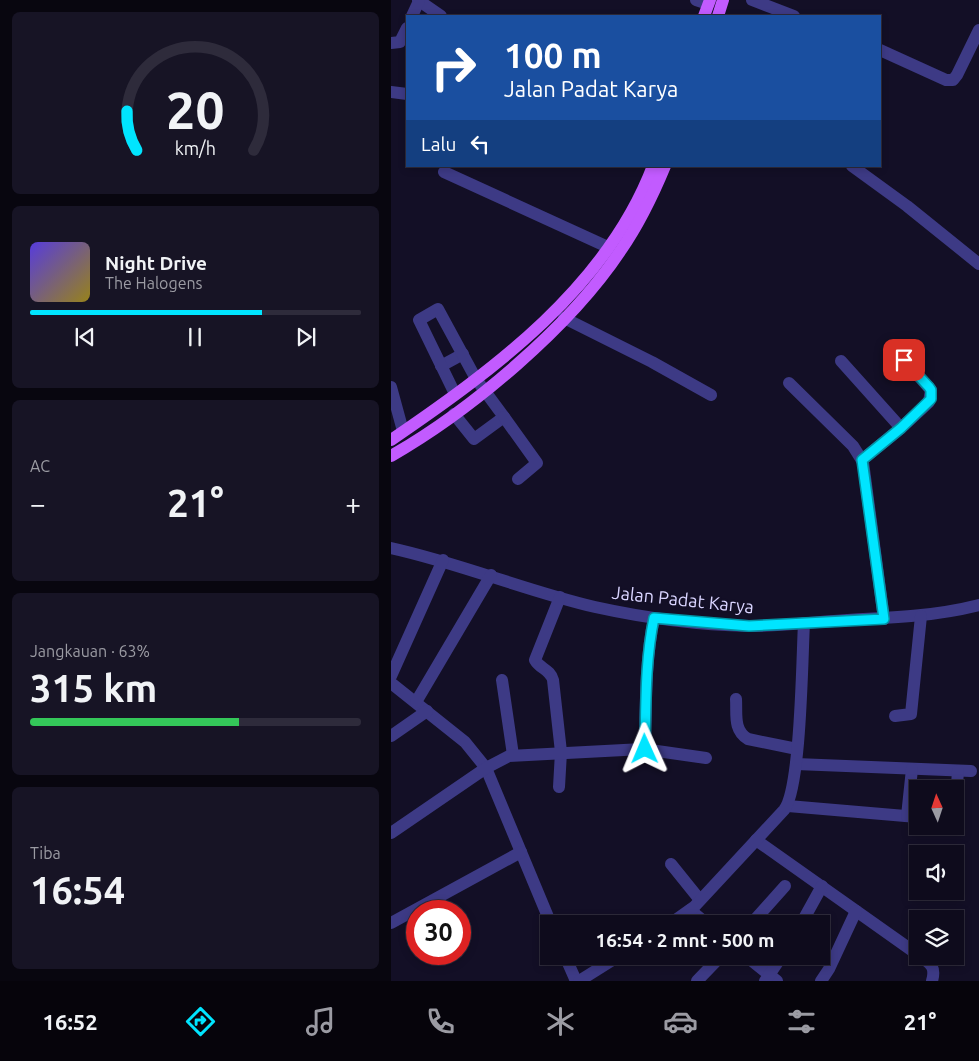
<!DOCTYPE html>
<html lang="id">
<head>
<meta charset="utf-8">
<style>
	body { margin:0; font-family:Ubuntu,sans-serif; background:#171425; color:#f1f3f6; height:100vh; display:flex; flex-direction:column; font-size:19px; white-space:nowrap }
	* { box-sizing:border-box; margin:0 }
	p { font-size:16px; color:#9b9ba3 }
	.icon { flex:none; width:28px; height:28px; fill:none; stroke:currentColor; stroke-width:2; stroke-linecap:round; stroke-linejoin:round }
	.map { position:relative; flex:1; overflow:hidden }
	.details { display:flex; flex-direction:column; gap:12px; padding:12px; background:#08060f; width:391px }
	.details>* { flex:none }
	.hud { position:absolute; left:15px; top:15px; width:475px; height:152px; border-radius:0px; box-shadow:0 2px 8px #0003,0 0 0 1px #2e2b3b; background:#1a4fa0; color:#fff; overflow:hidden }
	.needle { width:32px; rotate:357deg }
	.tools { position:absolute; left:518px; top:780px; display:grid; gap:10px }
	.tools a { display:grid; place-items:center; width:55px; height:55px; border-radius:0px; background:#0e0b1c; box-shadow:0 2px 8px #0003,0 0 0 1px #2e2b3b; font-size:25px }
	.speed { position:absolute; left:15px; top:900px; display:flex; gap:10px; font-size:25px; font-weight:700; text-align:center }
	.speed>* { display:grid; place-content:center; width:65px; height:65px; border-radius:50%; background:#0e0b1c; box-shadow:0 2px 8px #0003,0 0 0 1px #2e2b3b; line-height:1 }
	.speed .limit { border:8px solid #d22; background:#fff; color:#111 }
	.pin { position:absolute; display:grid; place-items:center; width:42px; height:42px; color:#fff; margin:-21px; border-radius:10px; box-shadow:0 2px 8px #0006 }
	.me { position:absolute; width:55px; margin:-28px; rotate:359deg; stroke-linejoin:round; filter:drop-shadow(0 0 4px #0008) }
	.turn { display:flex; align-items:center; gap:18px; height:105px; padding:0 15px; font-size:22px }
	.turn .icon { width:65px; height:65px; stroke-width:2.5 }
	.turn b { display:block; font-size:35px; line-height:42px }
	.then { display:flex; align-items:center; height:48px; padding:0 15px; background:#0003; gap:10px; font-size:19px }
	.big { font-size:38px; font-weight:700; line-height:1.1 }
	.details .card { flex:1; display:flex; flex-direction:column; justify-content:center; gap:8px; min-width:0; padding:0 18px; border-radius:8px; background:#171425 }
	.details .dial { align-items:center; gap:0 }
	.dial svg { height:130px; overflow:visible; fill:none; stroke:#2e2b3b; stroke-width:7; stroke-linecap:round; text-anchor:middle }
	.dial text { fill:#f1f3f6; stroke:none }
	.song { display:flex; align-items:center; gap:15px }
	.cover { width:60px; height:60px; border-radius:8px; background:linear-gradient(135deg,hsl(250 70% 55%),hsl(50 70% 35%)) }
	.played { height:5px; border-radius:2px; background:linear-gradient(90deg,#00e5ff 70%,#2e2b3b 70%) }
	.keys { display:flex; justify-content:space-around; direction:ltr }
	.heat { display:flex; justify-content:space-between; align-items:center; font-size:28px; direction:ltr }
	.charge { height:8px; border-radius:4px; background:linear-gradient(90deg,#34c759 63%,#2e2b3b 0) }
	.trip { position:absolute; left:149px; top:915px; width:290px; height:50px; border-radius:0px; background:#0e0b1c; box-shadow:0 2px 8px #0003,0 0 0 1px #2e2b3b; font-weight:700; line-height:50px; text-align:center }
	.dock { display:flex; height:80px; justify-content:space-around; align-items:center; background:#06040b; color:#9b9ba3 }
	.dock .icon { width:35px; height:35px }
	.dock .current { color:#00e5ff }
	.dock b { font-size:22px; color:#f1f3f6 }
	main { display:flex; flex:1; min-height:0 }
	.map>svg:first-child { display:block }
	.lines { fill:none; stroke-linecap:round; stroke-linejoin:round }
	.minor { stroke:#3d3a85; stroke-width:12 }
	.major { stroke:#c25bff; stroke-width:12 }
	.route-casing { stroke:#0095a6; stroke-width:12 }
	.route { stroke:#00e5ff; stroke-width:9 }
	.labels { text-anchor:middle; dominant-baseline:central; stroke-width:4; stroke-linejoin:round; paint-order:stroke }
	.street-label { font-size:18px; fill:#d9d4ff; stroke:#130f26 }
</style>
</head>
<body>
<main>
<section class="details">
<div class="card dial"><svg viewBox="0 0 100 80">
<path d="M14 69A42 42 0 1 1 86 69"/>
<path d="M14 69A42 42 0 0 1 8 45" stroke="#00e5ff"/>
<text x="50" y="56" font-size="32" font-weight="700">20</text>
<text x="50" y="72" font-size="11">km/h</text>
</svg></div>
<div class="card">
<div class="song"><i class="cover"></i><div><b>Night Drive</b><p>The Halogens</p></div></div>
<div class="played"></div>
<div class="keys"><svg class="icon" aria-label="previous" viewBox="0 0 24 24"><path d="M18 5L8 12l10 7zM5 5v14"/></svg><svg class="icon" aria-label="pause" viewBox="0 0 24 24"><path d="M8 5v14M16 5v14"/></svg><svg class="icon" aria-label="next" viewBox="0 0 24 24"><path d="M6 5l10 7-10 7zM19 5v14"/></svg></div>
</div>
<div class="card"><p>AC</p>
<div class="heat"><a>−</a><b class="big">21°</b><a>+</a></div>
</div>
<div class="card"><p>Jangkauan · 63%</p><b class="big">315 km</b><div class="charge"></div></div>
<div class="card"><p>Tiba</p><b class="big">16:54</b></div>
</section>
<div class="map">
<svg width="588" height="981" viewBox="0 0 588 981">
	<rect width="100%" height="100%" fill="#130f26"/>
	<g class="lines">
		<g class="minor">
			<path d="M27,0L50,16"/>
			<path d="M305,0L317,4"/>
			<path d="M361,0L403,16"/>
			<path d="M21,16L28,1"/>
			<path d="M0,43L9,42L16,28"/>
			<path d="M489,50L555,80H562L566,75L588,30"/>
			<path d="M0,92L16,94"/>
			<path d="M461,166L516,206L588,264"/>
			<path d="M53,172L219,248"/>
			<path d="M173,318L261,362L320,395"/>
			<path d="M501,346L540,390L538,402L510,428"/>
			<path d="M450,361L510,428L471,460"/>
			<path d="M50,366L72,354"/>
			<path d="M398,383L462,446L472,462L493,619"/>
			<path d="M0,387L12,431"/>
			<path d="M63,414L83,439L113,417L85,379L47,309L28,320L64,394"/>
			<path d="M113,417L146,463L127,479"/>
			<path d="M0,548C69,563 135,591 204,607C254,618 307,625 358,626C391,626 424,622 456,620C500,618 545,616 588,605"/>
			<path d="M0,676L52,560"/>
			<path d="M111,680L122,755"/>
			<path d="M0,683L74,742L95,768L160,924"/>
			<path d="M345,699C346,714 342,730 357,739L406,749"/>
			<path d="M25,702L100,575"/>
			<path d="M504,716L520,714L530,616"/>
			<path d="M0,736L36,711"/>
			<path d="M254,749C255,705 254,661 263,618"/>
			<path d="M405,764L580,771"/>
			<path d="M168,787L170,752L162,680C159,669 149,669 144,660L169,597"/>
			<path d="M397,806L526,817"/>
			<path d="M564,813L567,771"/>
			<path d="M516,816L521,769"/>
			<path d="M0,833L95,768L118,756L252,749L315,758"/>
			<path d="M365,840L526,954"/>
			<path d="M280,864L309,900"/>
			<path d="M299,910L316,924"/>
			<path d="M0,923L130,852"/>
			<path d="M279,924L303,907L393,810C410,789 411,658 413,623"/>
			<path d="M360,924L394,886"/>
			<path d="M410,924L431,886"/>
			<path d="M174,956L185,981"/>
			<path d="M355,956L386,981"/>
			<path d="M529,956C540,964 545,967 541,981"/>
			<path d="M188,981L228,956"/>
			<path d="M306,981L330,956"/>
			<path d="M374,981L391,956"/>
			<path d="M430,981L438,969L465,911"/>
		</g>
		<g class="major">
			<path d="M313,16L319,0"/>
			<path d="M327,16L332,0"/>
			<path d="M0,440C104,369 216,287 262,166"/>
			<path d="M0,456C80,410 179,327 230,250C248,224 262,195 274,166"/>
		</g>
	</g>
	<g class="lines">
		<defs>
			<path id="route" d="M254,749C255,705 254,661 263,618L358,626L493,619L471,460L510,428L540,399V390L538,387L513,360"/>
		</defs>
		<use href="#route" class="route-casing"/>
		<use href="#route" class="route"/>
	</g>
	<g class="labels">
		<g class="street-label">
			<text transform="translate(292 599) rotate(6)">Jalan Padat Karya</text>
		</g>
	</g>
</svg>
<div class="tools">
<a><svg class="needle" viewBox="-14 -14 28 28"><path d="M0-13l5 13h-10z" fill="#e53935"/><path d="M0 13l5-13h-10z" fill="#9b9ba3"/></svg></a>
<a><svg class="icon" aria-label="sound" viewBox="0 0 24 24"><path d="M4 9h4l5-4v14l-5-4H4zM17 9q2 3 0 6"/></svg></a>
<a><svg class="icon" aria-label="layers" viewBox="0 0 24 24"><path d="M12 4l9 5-9 5-9-5zM3 14l9 5 9-5"/></svg></a>
</div>
<div class="speed"><div class="limit">30</div></div>
<div class="pin" style="left:513px;top:360px;background:#d93025"><svg class="icon" aria-label="arrive" viewBox="0 0 24 24"><path d="M6 21V4h12l-3 4 3 4H6"/></svg></div>
<svg class="me" style="left:254px;top:749px" viewBox="-20 -20 40 40"><path d="M0-17L14 15 0 8-14 15z" fill="#00e5ff" stroke="#fff" stroke-width="4"/></svg>
<div class="trip">16:54 · 2 mnt · 500 m</div>
<div class="hud">
<div class="turn"><svg class="icon" aria-label="right" viewBox="0 0 24 24"><path d="M7 20v-9h11M14 6l5 5-5 5"/></svg><div><b>100 m</b>Jalan Padat Karya</div></div>
<div class="then">Lalu<svg class="icon" aria-label="left" viewBox="0 0 24 24"><path d="M17 20v-9H6M10 6l-5 5 5 5"/></svg></div>
</div>
</div>
</main>
<nav class="dock">
<b>16:52</b>
<svg class="icon current" aria-label="directions" viewBox="0 0 24 24"><path d="M12 3l9 9-9 9-9-9zM9 14v-3h6M13 9l2 2-2 2"/></svg>
<svg class="icon" aria-label="music" viewBox="0 0 24 24"><path d="M9 18V5l10-2v13"/><circle cx="6" cy="18" r="3"/><circle cx="16" cy="16" r="3"/></svg>
<svg class="icon" aria-label="phone" viewBox="0 0 24 24"><path d="M5 4h4l2 5-3 2q2 4 5 5l2-3 5 2v4C11 20 4 13 5 4z"/></svg>
<svg class="icon" aria-label="climate" viewBox="0 0 24 24"><path d="M12 3v18M4 7l16 10M4 17L20 7"/></svg>
<svg class="icon" aria-label="car" viewBox="0 0 24 24"><path d="M5 17H2v-5l4-1 3-4h7l3 4 3 1v5h-3M9 17h6M6 11h13"/><circle cx="7" cy="17" r="2"/><circle cx="17" cy="17" r="2"/></svg>
<svg class="icon" aria-label="filters" viewBox="0 0 24 24"><path d="M4 7h16M4 17h16"/><circle cx="9" cy="7" r="2"/><circle cx="15" cy="17" r="2"/></svg>
<b>21°</b>
</nav>
</body>
</html>
